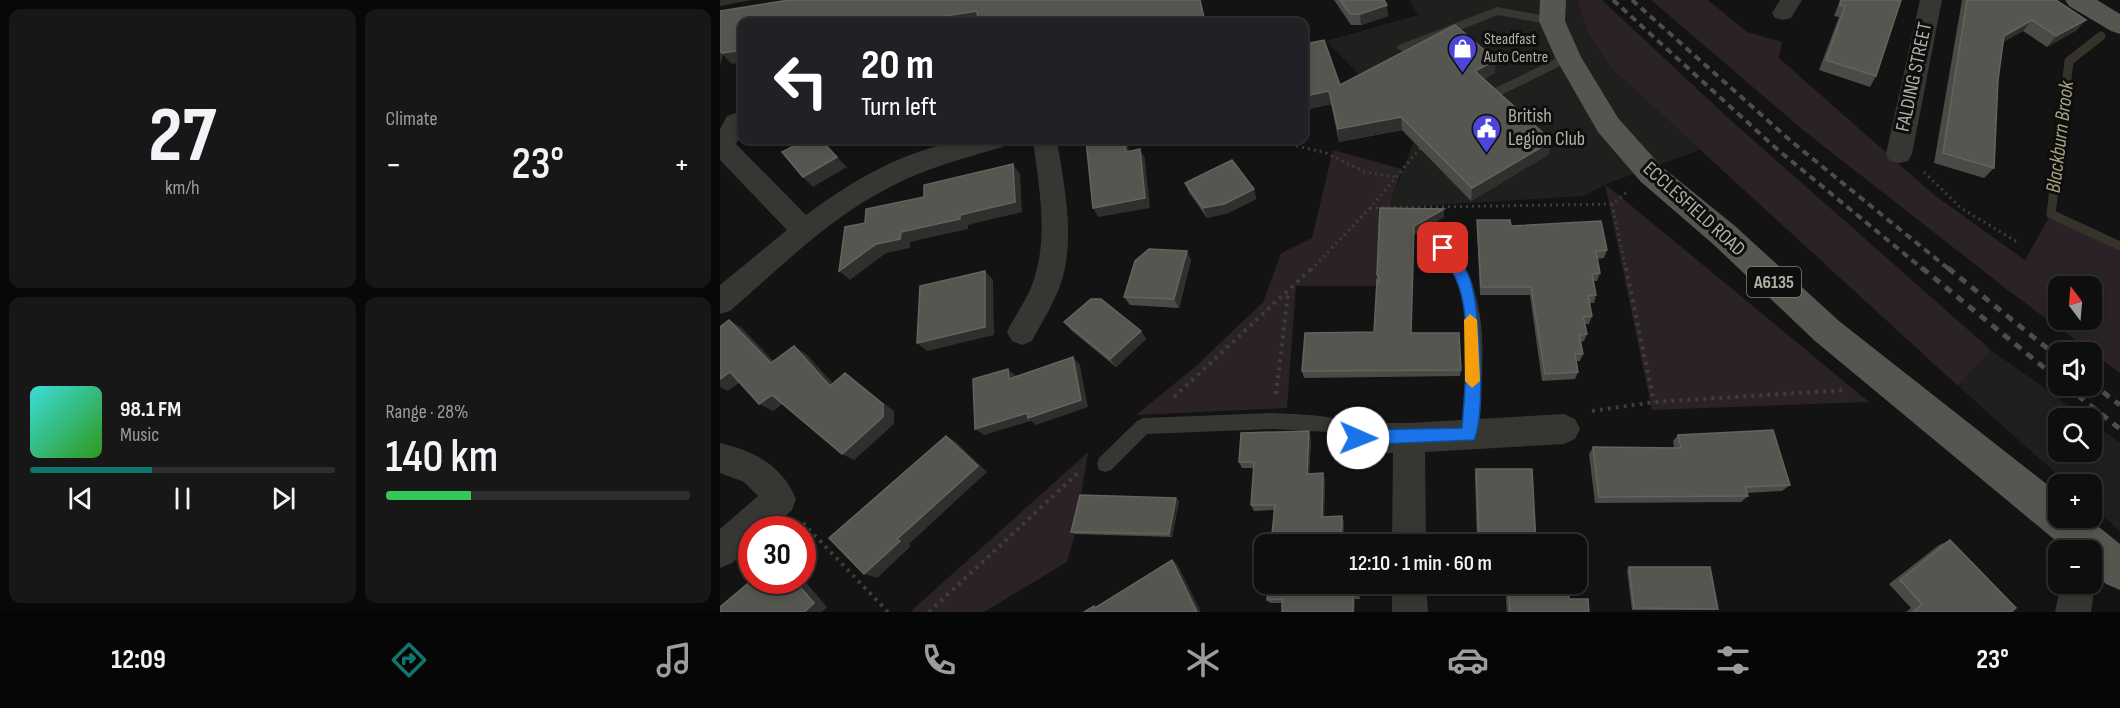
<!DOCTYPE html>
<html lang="en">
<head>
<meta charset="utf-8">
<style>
	body { margin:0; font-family:"Sofia Sans Condensed",sans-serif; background:#171717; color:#f1f3f6; height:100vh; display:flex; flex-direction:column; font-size:22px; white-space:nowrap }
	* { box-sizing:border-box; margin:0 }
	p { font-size:20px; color:#9b9c9e }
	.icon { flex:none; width:33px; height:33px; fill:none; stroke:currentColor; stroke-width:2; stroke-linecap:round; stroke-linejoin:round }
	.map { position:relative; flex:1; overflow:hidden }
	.panel { display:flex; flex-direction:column; gap:9px; padding:9px; background:#080808; width:720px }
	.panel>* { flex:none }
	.guide { position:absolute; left:18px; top:18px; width:570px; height:126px; border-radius:12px; box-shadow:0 3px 9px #0003,0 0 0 2px #2e2e2e; background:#202124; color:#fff; overflow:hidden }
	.needle { width:39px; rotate:344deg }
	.controls { position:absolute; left:1328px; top:276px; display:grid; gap:12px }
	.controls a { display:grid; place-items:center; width:54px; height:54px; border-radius:12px; background:#0e0e0e; box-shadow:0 3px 9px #0003,0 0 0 2px #2e2e2e; font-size:30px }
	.speed { position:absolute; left:18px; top:516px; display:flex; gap:12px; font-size:30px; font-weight:700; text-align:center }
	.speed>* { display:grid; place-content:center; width:78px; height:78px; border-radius:50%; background:#0e0e0e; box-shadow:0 3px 9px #0003,0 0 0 2px #2e2e2e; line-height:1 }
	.speed .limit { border:9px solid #d22; background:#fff; color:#111 }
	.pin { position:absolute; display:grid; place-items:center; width:51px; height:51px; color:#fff; margin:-26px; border-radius:12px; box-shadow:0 3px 9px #0006 }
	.me { position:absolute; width:66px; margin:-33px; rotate:91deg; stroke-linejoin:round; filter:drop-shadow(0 0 4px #0008) }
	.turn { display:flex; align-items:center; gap:21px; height:126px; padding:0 24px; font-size:27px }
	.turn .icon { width:78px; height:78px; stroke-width:2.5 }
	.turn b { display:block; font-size:42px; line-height:51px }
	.big { font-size:45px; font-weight:600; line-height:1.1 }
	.panel .card { flex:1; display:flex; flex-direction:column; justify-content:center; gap:9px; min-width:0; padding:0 21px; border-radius:12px; background:#171717 }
	.panel .dial { align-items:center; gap:0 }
	.dial b { font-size:78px; line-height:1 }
	.song { display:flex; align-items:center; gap:18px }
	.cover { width:72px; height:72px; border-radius:9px; background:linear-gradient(135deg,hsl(180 70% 55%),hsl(110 70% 35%)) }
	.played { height:6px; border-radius:3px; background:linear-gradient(90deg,#0f766e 40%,#2e2e2e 40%) }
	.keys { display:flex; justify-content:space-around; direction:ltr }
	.heat { display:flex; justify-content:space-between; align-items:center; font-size:33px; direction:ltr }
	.charge { height:9px; border-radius:4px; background:linear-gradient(90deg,#34c759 28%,#2e2e2e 0) }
	.panel .tiles { flex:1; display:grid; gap:9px; grid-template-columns:repeat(2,1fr) }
	.trip { position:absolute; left:534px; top:534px; width:333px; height:60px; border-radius:12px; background:#0e0e0e; box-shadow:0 3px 9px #0003,0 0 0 2px #2e2e2e; font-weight:600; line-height:60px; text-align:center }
	.tab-bar { display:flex; height:96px; justify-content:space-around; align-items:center; background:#060606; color:#9b9c9e }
	.tab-bar .icon { width:42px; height:42px }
	.tab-bar .selected { color:#0f766e }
	.tab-bar b { font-size:27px; color:#f1f3f6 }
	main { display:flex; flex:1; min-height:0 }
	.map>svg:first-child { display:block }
	.built { fill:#1f201e }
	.green { fill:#2a2226; fill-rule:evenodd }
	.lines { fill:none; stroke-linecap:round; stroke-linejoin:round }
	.stream { stroke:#35332a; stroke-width:9 }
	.path-far1 { stroke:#3e3e39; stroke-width:3; stroke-dasharray:2 4; stroke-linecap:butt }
	.path { stroke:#3e3e39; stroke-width:4; stroke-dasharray:3 5; stroke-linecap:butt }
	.service { fill:#363733; fill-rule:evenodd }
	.minor { fill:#363733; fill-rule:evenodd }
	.primary { fill:#555650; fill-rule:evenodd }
	.rail-far1 { stroke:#4d4e48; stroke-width:4; stroke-dasharray:7 5; stroke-linecap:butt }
	.rail { stroke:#4d4e48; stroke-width:5; stroke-dasharray:8 7; stroke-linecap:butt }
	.wall { fill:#4a4b46 }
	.shaded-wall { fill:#2f302d }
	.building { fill:#555650; stroke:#63645e; stroke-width:1.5 }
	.route { fill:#1a73e8; stroke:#114b97; stroke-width:1.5 }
	.slow { fill:#f59e0b }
	.labels { text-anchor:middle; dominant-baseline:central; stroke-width:6; stroke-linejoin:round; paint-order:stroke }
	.far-poi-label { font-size:16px; fill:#b0b2a5; stroke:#0d0e0d; text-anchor:start }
	.shield { fill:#0d0e0d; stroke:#7f8177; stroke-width:1.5 }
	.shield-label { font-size:18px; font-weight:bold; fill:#b0b2a5 }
	.street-label { font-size:20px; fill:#b0b2a5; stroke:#0d0e0d }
	.poi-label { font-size:20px; fill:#b0b2a5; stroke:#0d0e0d; text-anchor:start }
	.water-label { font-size:21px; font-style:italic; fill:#a9a380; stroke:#0d0e0d }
</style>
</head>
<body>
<main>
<section class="panel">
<div class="tiles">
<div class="card dial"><b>27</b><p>km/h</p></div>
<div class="card"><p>Climate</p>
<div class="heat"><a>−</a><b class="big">23°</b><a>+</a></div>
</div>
<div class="card">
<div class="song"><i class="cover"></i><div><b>98.1 FM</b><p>Music</p></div></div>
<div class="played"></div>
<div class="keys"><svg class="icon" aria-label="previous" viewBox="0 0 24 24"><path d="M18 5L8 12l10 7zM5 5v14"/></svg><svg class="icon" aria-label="pause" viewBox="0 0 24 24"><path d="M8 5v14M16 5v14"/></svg><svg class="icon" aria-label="next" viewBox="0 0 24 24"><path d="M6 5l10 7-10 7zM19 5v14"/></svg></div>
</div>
<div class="card"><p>Range · 28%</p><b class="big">140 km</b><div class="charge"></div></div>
</div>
</section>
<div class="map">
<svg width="1400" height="612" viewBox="0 0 1400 612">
	<rect width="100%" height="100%" fill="#121312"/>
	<g class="built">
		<path d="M689,0H857L869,35L892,69L980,150L886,184L864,196L669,208L704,113L683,119L606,41L698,15Z"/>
		<path d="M1271,350L1366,418H1338V452H1371V422L1400,443V531L1371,505V484H1348L1238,386Z"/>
	</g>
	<g class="green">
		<path d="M857,0H882L1006,116L1271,350L1238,386L892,69L869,35Z"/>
		<path d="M931,0H988L1027,32L1062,42L1059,58L1213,194L1305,260L1331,214L1400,246V373L1289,291L1083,130ZM1338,286H1371V320H1338Z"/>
		<path d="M613,150L682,169L669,208L661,216L658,286H576L567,408L416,415L476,366L543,302L561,253L592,238Z"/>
		<path d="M885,184L1149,402L932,410Z"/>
		<path d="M368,452L355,534L347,562L264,612H190Z"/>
	</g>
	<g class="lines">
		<path class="stream" d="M1381,36L1349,61L1331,214L1400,246"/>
		<g class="path-far1">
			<path d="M553,140L606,153L645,172L675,177"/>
			<path d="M1204,172L1241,208L1297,242"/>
			<path d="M892,204L906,270"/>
			<path d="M650,208L892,204L906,193"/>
			<path d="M591,270L650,208L702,146"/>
		</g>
		<g class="path">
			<path d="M906,268L934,402"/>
			<path d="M556,394L568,294"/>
			<path d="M454,397L592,268"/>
			<path d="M872,411L934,402L1125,390"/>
			<path d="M83,523L168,612"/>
			<path d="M209,612L360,471"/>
		</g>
		<g class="service">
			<path d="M777,7L832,17L838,21L832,25L778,15L687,51L683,52L677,48L679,45Z"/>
			<path d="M848,53L854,57L852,60L781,95H773L771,92L773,89Z"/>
			<path d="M723,242L728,244C736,255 745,266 750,279C770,327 761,385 757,435L755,441L749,443L743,441L741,435C745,386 755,326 736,279C731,268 721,259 716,248L718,244Z"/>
			<path d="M552,413C576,415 634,412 645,438L643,444L637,446L610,432L552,429L427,434L391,470L385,472L379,470L377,464L379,458L417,421L423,418Z"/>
		</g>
		<g class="minor">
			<path d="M1060,0H1082L1071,18L1063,20L1055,18L1052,13Z"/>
			<path d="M1200,0H1222L1192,154L1188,161L1179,163L1170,161L1166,154Z"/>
			<path d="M16,113L22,115V133L16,144L86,215C142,173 215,132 286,140L283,147C244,158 206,168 170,187C109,218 61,267 10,311L0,314V285L67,230L0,160V129L7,116Z"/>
			<path d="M313,140H337C344,186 356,237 341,283C334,303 322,322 312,341L302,345L292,341L287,332C295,315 307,300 313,282C329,237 319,187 313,140Z"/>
			<path d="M844,414L855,419L860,429L855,439L844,444L705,452L706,544H672L673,453H637L626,449L621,438L626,427L637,423H689Z"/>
			<path d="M0,443C34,451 62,465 76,499L72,510L50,530H32V546L12,563L0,568V529L38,496L24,482L0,473Z"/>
			<path d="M1371,574L1375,584L1371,612H1335L1341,584H1371Z"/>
			<path d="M672,584H706L708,612H672Z"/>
		</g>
		<g class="primary">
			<path d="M820,0H846L845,21L861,57L898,118L941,166L1015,226L1119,321L1338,493V518H1368L1400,544V590L1386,584L1371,571V550H1347L1095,341L993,244L921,182L878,132L835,57L819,21Z"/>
			<path d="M1345,0H1377L1400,14V34L1391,31L1349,6Z"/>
		</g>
		<g class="rail-far1">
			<path d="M893,0L1058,150L1204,270"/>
			<path d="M912,0L1072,142L1230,270"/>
		</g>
		<g class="rail">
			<path d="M1202,268L1338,379"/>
			<path d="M1228,268L1338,357"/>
			<path d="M1371,383L1400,405"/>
			<path d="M1346,386L1400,429"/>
		</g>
	</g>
	<g class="wall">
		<path d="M614,0H664L668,16L641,25H631Z"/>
		<path d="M1120,0H1181L1156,76L1150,87L1099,70L1119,17L1114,16Z"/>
		<path d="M1242,0H1336L1357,30L1327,47L1303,31L1283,42L1278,80L1274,168L1264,178L1214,163Z"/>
		<path d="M584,44L620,85L775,73L764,79L829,154L751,201L682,130L619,142L611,104L584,110Z"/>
		<path d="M465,183L534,189L536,199L508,213L487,218L469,192Z"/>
		<path d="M660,208L724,209V217L694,235L691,333L741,370L740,376L584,378L582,371L654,332L658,281L657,274Z"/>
		<path d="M757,220L791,226L887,250L884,258L877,259L880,273L877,281H873L876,295L874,303H869L872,316L869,324H865L867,334L864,341L860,342L863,354L860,361H856L858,372L855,379L822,381L810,295H760L757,228Z"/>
		<path d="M471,260L459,308L410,305L404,297Z"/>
		<path d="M344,322L421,331L426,339L396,367L351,330Z"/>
		<path d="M958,435L1070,485L1062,491L1027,493L1028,496L1021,502L875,503L869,454L873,447L954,448L953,441Z"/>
		<path d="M591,438L589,474L605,479L604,516L624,521L623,544H551L554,510L534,511L531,505L534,468H522L519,462Z"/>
		<path d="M756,469L816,544H757L755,475Z"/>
		<path d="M459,501L452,537L355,534L351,532Z"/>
		<path d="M1230,540L1291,612H1186L1191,608L1169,584L1219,545Z"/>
		<path d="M909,567L998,609L994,610H912L907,570Z"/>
		<path d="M548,584H640V599H635L634,612H562V603H550L547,600Z"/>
		<path d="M785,584H848L849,599L869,612H787Z"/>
	</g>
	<g class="shaded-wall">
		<path d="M0,0H32L0,6Z"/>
		<path d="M667,5L668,16L641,25L640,14Z"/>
		<path d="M257,11L258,22H187Z"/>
		<path d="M1312,20L1303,31L1275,46L1284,36Z"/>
		<path d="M1366,20L1357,30L1327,47L1336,36Z"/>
		<path d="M0,50H22V62L12,64L3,55L0,66Z"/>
		<path d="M776,60L775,73L754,85L755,71Z"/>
		<path d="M609,91L611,104L584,110V96Z"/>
		<path d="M681,117L682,130L619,142L618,129Z"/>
		<path d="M101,140H128L106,146L127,167L93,187L83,177Z"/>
		<path d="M404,140H407L411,162L406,152Z"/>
		<path d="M832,141L829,154L751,201L752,188Z"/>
		<path d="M420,149L425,159L430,208L378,217L373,208Z"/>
		<path d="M293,164L300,174L302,212L248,225V229L190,242V248L166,253L130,280L119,271L156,244L181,232L240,215Z"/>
		<path d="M534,189L536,199L508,213L487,218L483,208Z"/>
		<path d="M724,209V217L694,235V226Z"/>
		<path d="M467,251L471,260L459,308L454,299Z"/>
		<path d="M265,271L273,280L274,335L207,351L197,343Z"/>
		<path d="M9,320L22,328L63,371L51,363Z"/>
		<path d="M421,331L426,339L396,367L390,359Z"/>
		<path d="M74,346L86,354L122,393L110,386Z"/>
		<path d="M353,357L360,365L368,407L316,425L311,421L264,435L255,429Z"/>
		<path d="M288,369L296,376L289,379Z"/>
		<path d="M10,372L24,379L8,391L0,387V379Z"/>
		<path d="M125,373L174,411V424L134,460L122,454Z"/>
		<path d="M52,395L65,402L53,411L39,404Z"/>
		<path d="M589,431L591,438L589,480L587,474Z"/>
		<path d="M226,436L236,442L267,472L189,544L191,546L157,578L144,574L177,539Z"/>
		<path d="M603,473L605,479L604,522L602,517Z"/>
		<path d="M456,498L459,501L452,537L449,534Z"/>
		<path d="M622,516L624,521L623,544H621Z"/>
		<path d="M452,560L457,564L481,612H477Z"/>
		<path d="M82,578L107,607L102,612H84L74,580H82Z"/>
		<path d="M639,584H640V599L638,595Z"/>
		<path d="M633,595L635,599L634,612H633Z"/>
	</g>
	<g class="building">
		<path d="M69,0H480L485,22H258L257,11L187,22H22V50L2,53L0,51V11Z"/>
		<path d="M620,0H664L667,5L640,14H630Z"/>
		<path d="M1121,0H1181L1156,76L1106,60L1125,6L1120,5Z"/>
		<path d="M1247,0H1336L1366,20L1336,36L1312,20L1284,36L1278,80L1274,168L1223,153Z"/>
		<path d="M735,25L776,60L755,71L832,141L752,188L681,117L618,129L609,91L584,96V44L604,40L620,85Z"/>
		<path d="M85,140H101L117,157L83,177L62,152Z"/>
		<path d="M366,140H404L406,152L420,149L425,198L373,208Z"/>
		<path d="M512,160L534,189L504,204L483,208L465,183Z"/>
		<path d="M293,164L295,202L240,215V219L181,232L180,239L156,244L119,271L125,227L145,223L146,209L204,197V185Z"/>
		<path d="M660,208L724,209L694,226L691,333H739L741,370L582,371L585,333L654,332L657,280L660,283L657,274Z"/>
		<path d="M757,220H790L791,226L881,221L887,250L876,251L880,273L872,274L876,295L868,296L872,316L863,317L867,334L859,335L863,354H855L858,372L825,374L811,287H761Z"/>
		<path d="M429,249L467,251L454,299L404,297L415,261Z"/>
		<path d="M265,271V327L197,343L200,286Z"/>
		<path d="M371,299H381L421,331L390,359L344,322Z"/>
		<path d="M9,320L51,363L74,346L110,386L125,373L163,404V417L122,454L52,395L39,404L10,372L0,379V327Z"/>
		<path d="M353,357L361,400L308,418L307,413L255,429L253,379L288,369L289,379Z"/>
		<path d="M1053,430L1070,485L1025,487L1028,496L879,497L873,447L961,448L958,435Z"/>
		<path d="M589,431L587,474L603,473L602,517L622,516L621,544H551L555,505H531L534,462H519L521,433Z"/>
		<path d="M226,436L258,466L177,539L180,541L144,574L109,538Z"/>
		<path d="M756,469H812L816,544H785V539H759Z"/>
		<path d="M360,495L456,498L449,534L351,532Z"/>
		<path d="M1230,540L1296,608L1291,612H1193L1202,604L1180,580Z"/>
		<path d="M452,560L477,612H364L374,606L375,608Z"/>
		<path d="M909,567H990L998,609L914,608Z"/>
		<path d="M32,580H57L58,582L59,580H74L94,603L84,612H0V607Z"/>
		<path d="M548,584H639L638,595H633V612H562V599L547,600Z"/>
		<path d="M788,584H848L849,599H868L869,612H790Z"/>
	</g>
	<path class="route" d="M723,242L728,244C735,255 746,267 750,279C760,307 766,414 754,440L638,445L632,443L630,438L632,433L638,430L742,428C745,387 753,317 736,279C731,268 722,258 717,248Z"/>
	<path class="slow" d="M750,314L757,320L760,381L752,388L745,381L744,320Z"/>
	<defs>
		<symbol id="shop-pin" viewBox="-11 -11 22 30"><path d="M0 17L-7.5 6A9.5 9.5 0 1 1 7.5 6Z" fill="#4d44d9" stroke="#0d0e0d"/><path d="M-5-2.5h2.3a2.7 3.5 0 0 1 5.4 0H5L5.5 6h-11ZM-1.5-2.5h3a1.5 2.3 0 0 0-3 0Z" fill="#fff"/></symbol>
		<symbol id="civic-pin" viewBox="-11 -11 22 30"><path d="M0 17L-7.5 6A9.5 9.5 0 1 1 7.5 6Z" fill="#4d44d9" stroke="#0d0e0d"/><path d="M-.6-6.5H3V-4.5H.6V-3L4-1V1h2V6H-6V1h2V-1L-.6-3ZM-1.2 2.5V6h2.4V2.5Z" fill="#fff"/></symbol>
	</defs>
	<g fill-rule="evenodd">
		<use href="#shop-pin" x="726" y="32" width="33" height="45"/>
		<use href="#civic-pin" x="750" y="112" width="33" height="45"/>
	</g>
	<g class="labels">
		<g class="far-poi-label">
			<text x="764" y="39">Steadfast<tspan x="764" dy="18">Auto Centre</tspan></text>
		</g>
		<rect class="shield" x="1027" y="267" width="54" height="30" rx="4.5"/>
		<g class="shield-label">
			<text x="1054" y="282">A6135</text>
		</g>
		<g class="street-label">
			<text transform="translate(1194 77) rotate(-78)">FALDING STREET</text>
			<text transform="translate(974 209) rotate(42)">ECCLESFIELD ROAD</text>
		</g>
		<g class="poi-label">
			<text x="788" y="116">British<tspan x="788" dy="23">Legion Club</tspan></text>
		</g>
		<g class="water-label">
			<text transform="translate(1340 137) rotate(-83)">Blackburn Brook</text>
		</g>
	</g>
</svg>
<div class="controls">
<a><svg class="needle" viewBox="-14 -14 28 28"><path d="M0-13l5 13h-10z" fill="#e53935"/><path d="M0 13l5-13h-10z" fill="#9b9c9e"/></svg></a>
<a><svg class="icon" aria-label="sound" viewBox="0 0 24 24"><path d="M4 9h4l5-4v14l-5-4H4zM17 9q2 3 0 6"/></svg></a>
<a><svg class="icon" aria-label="search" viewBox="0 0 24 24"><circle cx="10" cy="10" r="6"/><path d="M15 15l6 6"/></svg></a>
<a>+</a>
<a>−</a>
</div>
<div class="speed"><div class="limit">30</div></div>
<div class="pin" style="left:723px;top:248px;background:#d93025"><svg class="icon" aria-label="arrive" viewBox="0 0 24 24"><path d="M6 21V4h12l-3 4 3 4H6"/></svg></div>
<svg class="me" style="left:638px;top:438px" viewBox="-20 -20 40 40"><circle r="19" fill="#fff"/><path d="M0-13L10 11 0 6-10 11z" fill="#1a73e8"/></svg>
<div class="trip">12:10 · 1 min · 60 m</div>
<div class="guide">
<div class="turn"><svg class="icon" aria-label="left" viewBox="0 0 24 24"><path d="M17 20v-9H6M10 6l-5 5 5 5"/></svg><div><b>20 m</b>Turn left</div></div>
</div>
</div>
</main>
<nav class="tab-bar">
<b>12:09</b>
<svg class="icon selected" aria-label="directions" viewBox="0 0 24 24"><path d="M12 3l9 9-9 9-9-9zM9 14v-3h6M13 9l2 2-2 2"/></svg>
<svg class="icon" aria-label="music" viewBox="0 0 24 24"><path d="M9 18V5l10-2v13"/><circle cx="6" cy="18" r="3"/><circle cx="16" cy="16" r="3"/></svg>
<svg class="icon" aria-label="phone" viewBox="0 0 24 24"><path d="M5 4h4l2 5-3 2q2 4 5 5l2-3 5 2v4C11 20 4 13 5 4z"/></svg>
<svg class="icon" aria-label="climate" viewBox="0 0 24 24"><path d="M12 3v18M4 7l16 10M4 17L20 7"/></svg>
<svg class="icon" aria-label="car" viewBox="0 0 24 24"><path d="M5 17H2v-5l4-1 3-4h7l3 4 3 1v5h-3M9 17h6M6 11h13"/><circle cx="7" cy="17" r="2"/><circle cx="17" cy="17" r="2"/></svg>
<svg class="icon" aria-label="filters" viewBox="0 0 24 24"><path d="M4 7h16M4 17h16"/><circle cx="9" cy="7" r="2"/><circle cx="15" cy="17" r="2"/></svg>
<b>23°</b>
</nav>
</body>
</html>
